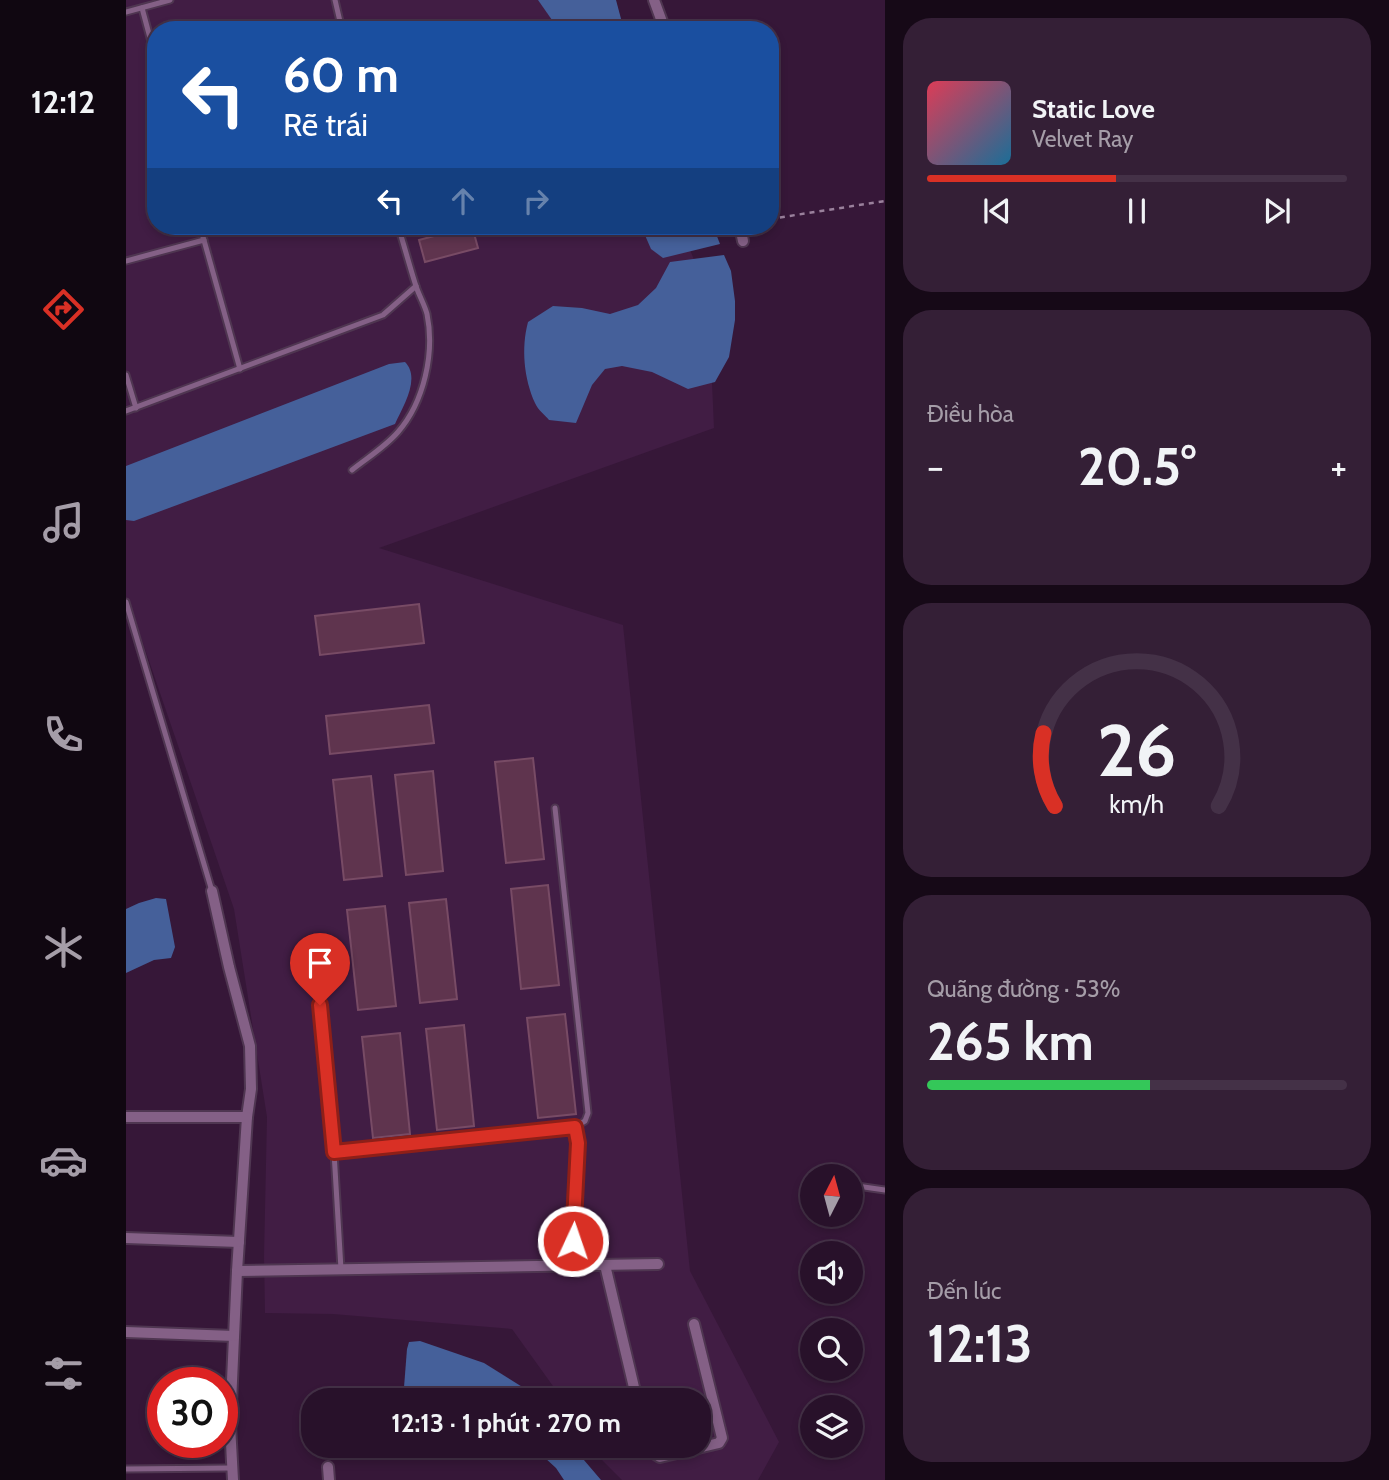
<!DOCTYPE html>
<html lang="vi">
<head>
<meta charset="utf-8">
<style>
	body { margin:0; font-family:Cabin,sans-serif; background:#341f36; color:#f1f3f6; height:100vh; display:flex; flex-direction:column; font-size:26px; white-space:nowrap }
	* { box-sizing:border-box; margin:0 }
	p { font-size:23px; color:#a59da8 }
	.icon { flex:none; width:38px; height:38px; fill:none; stroke:currentColor; stroke-width:2; stroke-linecap:round; stroke-linejoin:round }
	.map { position:relative; flex:1; overflow:hidden }
	.drawer { display:flex; flex-direction:column; gap:18px; padding:18px; background:#160917; width:504px }
	.drawer>* { flex:none }
	.guide { position:absolute; left:21px; top:21px; width:632px; height:214px; border-radius:28px; box-shadow:0 4px 10px #0003,0 0 0 2px #443147; background:#1a4fa0; color:#fff; overflow:hidden }
	.needle { width:46px; rotate:6deg }
	.fabs { position:absolute; left:674px; top:1164px; display:grid; gap:14px }
	.fabs a { display:grid; place-items:center; width:63px; height:63px; border-radius:50%; background:#28112a; box-shadow:0 4px 10px #0003,0 0 0 2px #443147; font-size:35px }
	.speed { position:absolute; left:21px; top:1367px; display:flex; gap:14px; font-size:35px; font-weight:700; text-align:center }
	.speed>* { display:grid; place-content:center; width:91px; height:91px; border-radius:50%; background:#28112a; box-shadow:0 4px 10px #0003,0 0 0 2px #443147; line-height:1 }
	.speed .limit { border:10px solid #d22; background:#fff; color:#111 }
	.pin { position:absolute; display:grid; place-items:center; width:60px; height:60px; color:#fff; margin:-72px -30px; border-radius:50% 50% 50% 0; rotate:-45deg; box-shadow:0 0 7px #0007 }
	.pin .icon { rotate:45deg }
	.me { position:absolute; width:77px; margin:-38px; rotate:3deg; stroke-linejoin:round; filter:drop-shadow(0 0 5px #0008) }
	.turn { display:flex; align-items:center; gap:24px; height:147px; padding:0 21px; font-size:32px }
	.turn .icon { width:91px; height:91px; stroke-width:2.5 }
	.turn b { display:block; font-size:49px; line-height:60px }
	.lanes { display:flex; align-items:center; height:66px; padding:0 21px; background:#0003; justify-content:center; gap:35px; direction:ltr }
	.lanes .off { opacity:.35 }
	.big { font-size:52px; font-weight:700; line-height:1.1 }
	.drawer .tile { flex:1; display:flex; flex-direction:column; justify-content:center; gap:10px; min-width:0; padding:0 24px; border-radius:28px; background:#341f36 }
	.drawer .dial { align-items:center; gap:0 }
	.dial svg { height:182px; overflow:visible; fill:none; stroke:#443147; stroke-width:7; stroke-linecap:round; text-anchor:middle }
	.dial text { fill:#f1f3f6; stroke:none }
	.song { display:flex; align-items:center; gap:21px }
	.cover { width:84px; height:84px; border-radius:10px; background:linear-gradient(135deg,hsl(350 70% 55%),hsl(200 70% 35%)) }
	.played { height:7px; border-radius:4px; background:linear-gradient(90deg,#d93025 45%,#443147 45%) }
	.keys { display:flex; justify-content:space-around; direction:ltr }
	.heat { display:flex; justify-content:space-between; align-items:center; font-size:38px; direction:ltr }
	.charge { height:10px; border-radius:5px; background:linear-gradient(90deg,#34c759 53%,#443147 0) }
	.trip { position:absolute; left:175px; top:1388px; width:410px; height:70px; border-radius:28px; background:#28112a; box-shadow:0 4px 10px #0003,0 0 0 2px #443147; font-weight:700; line-height:70px; text-align:center }
	main { display:flex; flex:1; min-height:0 }
	.dock { display:flex; flex-direction:column; width:126px; justify-content:space-around; align-items:center; background:#100711; color:#a59da8 }
	.dock .icon { width:49px; height:49px }
	.dock .selected { color:#d93025 }
	.dock b { font-size:32px; color:#f1f3f6 }
	.map>svg:first-child { display:block }
	.built { fill:#411d44 }
	.water { fill:#45609a }
	.building { fill:#5f344e; stroke:#784b65; stroke-width:2 }
	.lines { fill:none; stroke-linecap:round; stroke-linejoin:round }
	.service-casing { stroke:#4f3651; stroke-width:9 }
	.minor-casing { stroke:#4f3651; stroke-width:14 }
	.path { stroke:#9a819c; stroke-width:2.5; stroke-dasharray:5 5; stroke-linecap:butt }
	.service { stroke:#846086; stroke-width:5 }
	.minor { stroke:#846086; stroke-width:10 }
	.route-casing { stroke:#8d1f18; stroke-width:18 }
	.route { stroke:#d93025; stroke-width:12 }
</style>
</head>
<body>
<main>
<nav class="dock">
<b>12:12</b>
<svg class="icon selected" aria-label="directions" viewBox="0 0 24 24"><path d="M12 3l9 9-9 9-9-9zM9 14v-3h6M13 9l2 2-2 2"/></svg>
<svg class="icon" aria-label="music" viewBox="0 0 24 24"><path d="M9 18V5l10-2v13"/><circle cx="6" cy="18" r="3"/><circle cx="16" cy="16" r="3"/></svg>
<svg class="icon" aria-label="phone" viewBox="0 0 24 24"><path d="M5 4h4l2 5-3 2q2 4 5 5l2-3 5 2v4C11 20 4 13 5 4z"/></svg>
<svg class="icon" aria-label="climate" viewBox="0 0 24 24"><path d="M12 3v18M4 7l16 10M4 17L20 7"/></svg>
<svg class="icon" aria-label="car" viewBox="0 0 24 24"><path d="M5 17H2v-5l4-1 3-4h7l3 4 3 1v5h-3M9 17h6M6 11h13"/><circle cx="7" cy="17" r="2"/><circle cx="17" cy="17" r="2"/></svg>
<svg class="icon" aria-label="filters" viewBox="0 0 24 24"><path d="M4 7h16M4 17h16"/><circle cx="9" cy="7" r="2"/><circle cx="15" cy="17" r="2"/></svg>
</nav>
<div class="map">
<svg width="759" height="1480" viewBox="0 0 759 1480">
	<rect width="100%" height="100%" fill="#361738"/>
	<path class="built" d="M0,0H462L471,30H30V226H554L582,293L588,428L253,548L497,625L564,1271L653,1442L632,1480H496L462,1446H572V1400H437L386,1329L207,1314L139,1313L138,1256L141,1117L108,909L8,617L0,619Z"/>
	<g class="water">
		<path d="M412,0H490L498,30H433Z"/>
		<path d="M515,226H587L594,244L537,258L525,249Z"/>
		<path d="M598,255L605,271L609,301V320L603,357L589,382L562,389L526,372L496,366L479,369L466,385L450,423L423,420C419,415 412,410 409,403C398,379 395,348 402,322L427,306L456,308L484,314L512,305L530,288L544,262Z"/>
		<path d="M279,362C295,378 277,406 269,424L8,521L0,520V466L263,364Z"/>
		<path d="M30,898L40,899L49,947L45,958L28,960L0,973V909L13,903Z"/>
		<path d="M294,1341L358,1363L417,1400H277L281,1349L283,1342Z"/>
		<path d="M406,1446H446L475,1480H438L430,1468Z"/>
	</g>
	<g class="building">
		<path d="M346,226L352,248L299,262L293,240Z"/>
		<path d="M293,604L298,643L194,655L189,616Z"/>
		<path d="M303,705L308,743L204,754L200,716Z"/>
		<path d="M407,758L418,859L380,863L369,762Z"/>
		<path d="M307,771L317,871L280,875L269,775Z"/>
		<path d="M245,776L256,876L218,880L207,780Z"/>
		<path d="M422,885L433,985L395,989L385,889Z"/>
		<path d="M320,899L331,999L294,1003L283,903Z"/>
		<path d="M259,906L270,1006L232,1010L221,910Z"/>
		<path d="M439,1014L450,1114L412,1118L401,1018Z"/>
		<path d="M338,1025L348,1126L311,1130L300,1029Z"/>
		<path d="M274,1033L284,1134L247,1138L236,1037Z"/>
	</g>
	<g class="lines">
		<defs>
			<g id="service">
				<path d="M209,0L216,30"/>
				<path d="M16,8L30,60"/>
				<path d="M0,12L44,0"/>
				<path d="M74,226L114,369"/>
				<path d="M0,261L78,240"/>
				<path d="M0,375L10,408"/>
				<path d="M0,411L257,315L290,286"/>
				<path d="M226,470C241,458 259,447 272,432C298,402 309,353 301,314C298,303 292,294 289,283C283,264 278,245 272,226"/>
				<path d="M0,602L86,891"/>
				<path d="M194,1005L208,1152L215,1269"/>
				<path d="M208,1152L449,1127L459,1121L462,1113L429,808"/>
				<path d="M724,1185L759,1190"/>
				<path d="M0,1469L105,1468"/>
			</g>
			<g id="minor">
				<path d="M528,0L539,30"/>
				<path d="M614,226L617,241"/>
				<path d="M86,891L103,967L124,1046L125,1089L121,1117L111,1271L104,1425L107,1480"/>
				<path d="M0,1117H121"/>
				<path d="M0,1238L113,1242"/>
				<path d="M479,1265L511,1400"/>
				<path d="M446,1266L452,1143L449,1127"/>
				<path d="M111,1271L532,1264"/>
				<path d="M0,1332L108,1336"/>
				<path d="M522,1446L523,1450L534,1457L593,1443L596,1438L568,1324"/>
				<path d="M202,1467L203,1480"/>
			</g>
		</defs>
		<use href="#service" class="service-casing"/>
		<use href="#minor" class="minor-casing"/>
		<path class="path" d="M644,219L759,201"/>
		<use href="#service" class="service"/>
		<use href="#minor" class="minor"/>
	</g>
	<g class="lines">
		<defs>
			<path id="route" d="M194,1005L208,1152L449,1127L452,1143L447,1241"/>
		</defs>
		<use href="#route" class="route-casing"/>
		<use href="#route" class="route"/>
	</g>
</svg>
<div class="fabs">
<a><svg class="needle" viewBox="-14 -14 28 28"><path d="M0-13l5 13h-10z" fill="#e53935"/><path d="M0 13l5-13h-10z" fill="#a59da8"/></svg></a>
<a><svg class="icon" aria-label="sound" viewBox="0 0 24 24"><path d="M4 9h4l5-4v14l-5-4H4zM17 9q2 3 0 6"/></svg></a>
<a><svg class="icon" aria-label="search" viewBox="0 0 24 24"><circle cx="10" cy="10" r="6"/><path d="M15 15l6 6"/></svg></a>
<a><svg class="icon" aria-label="layers" viewBox="0 0 24 24"><path d="M12 4l9 5-9 5-9-5zM3 14l9 5 9-5"/></svg></a>
</div>
<div class="speed"><div class="limit">30</div></div>
<div class="pin" style="left:194px;top:1005px;background:#d93025"><svg class="icon" aria-label="arrive" viewBox="0 0 24 24"><path d="M6 21V4h12l-3 4 3 4H6"/></svg></div>
<svg class="me" style="left:447px;top:1241px" viewBox="-20 -20 40 40"><circle r="17" fill="#d93025" stroke="#fff" stroke-width="3"/><path d="M0-11L8 9 0 5-8 9z" fill="#fff"/></svg>
<div class="trip">12:13 · 1 phút · 270 m</div>
<div class="guide">
<div class="turn"><svg class="icon" aria-label="left" viewBox="0 0 24 24"><path d="M17 20v-9H6M10 6l-5 5 5 5"/></svg><div><b>60 m</b>Rẽ trái</div></div>
<div class="lanes"><svg class="icon" aria-label="left" viewBox="0 0 24 24"><path d="M17 20v-9H6M10 6l-5 5 5 5"/></svg><svg class="icon off" aria-label="ahead" viewBox="0 0 24 24"><path d="M12 20V5M6 11l6-6 6 6"/></svg><svg class="icon off" aria-label="right" viewBox="0 0 24 24"><path d="M7 20v-9h11M14 6l5 5-5 5"/></svg></div>
</div>
</div>
<section class="drawer">
<div class="tile">
<div class="song"><i class="cover"></i><div><b>Static Love</b><p>Velvet Ray</p></div></div>
<div class="played"></div>
<div class="keys"><svg class="icon" aria-label="previous" viewBox="0 0 24 24"><path d="M18 5L8 12l10 7zM5 5v14"/></svg><svg class="icon" aria-label="pause" viewBox="0 0 24 24"><path d="M8 5v14M16 5v14"/></svg><svg class="icon" aria-label="next" viewBox="0 0 24 24"><path d="M6 5l10 7-10 7zM19 5v14"/></svg></div>
</div>
<div class="tile"><p>Điều hòa</p>
<div class="heat"><a>−</a><b class="big">20.5°</b><a>+</a></div>
</div>
<div class="tile dial"><svg viewBox="0 0 100 80">
<path d="M14 69A42 42 0 1 1 86 69"/>
<path d="M14 69A42 42 0 0 1 9 37" stroke="#d93025"/>
<text x="50" y="56" font-size="32" font-weight="700">26</text>
<text x="50" y="72" font-size="11">km/h</text>
</svg></div>
<div class="tile"><p>Quãng đường · 53%</p><b class="big">265 km</b><div class="charge"></div></div>
<div class="tile"><p>Đến lúc</p><b class="big">12:13</b></div>
</section>
</main>
</body>
</html>
